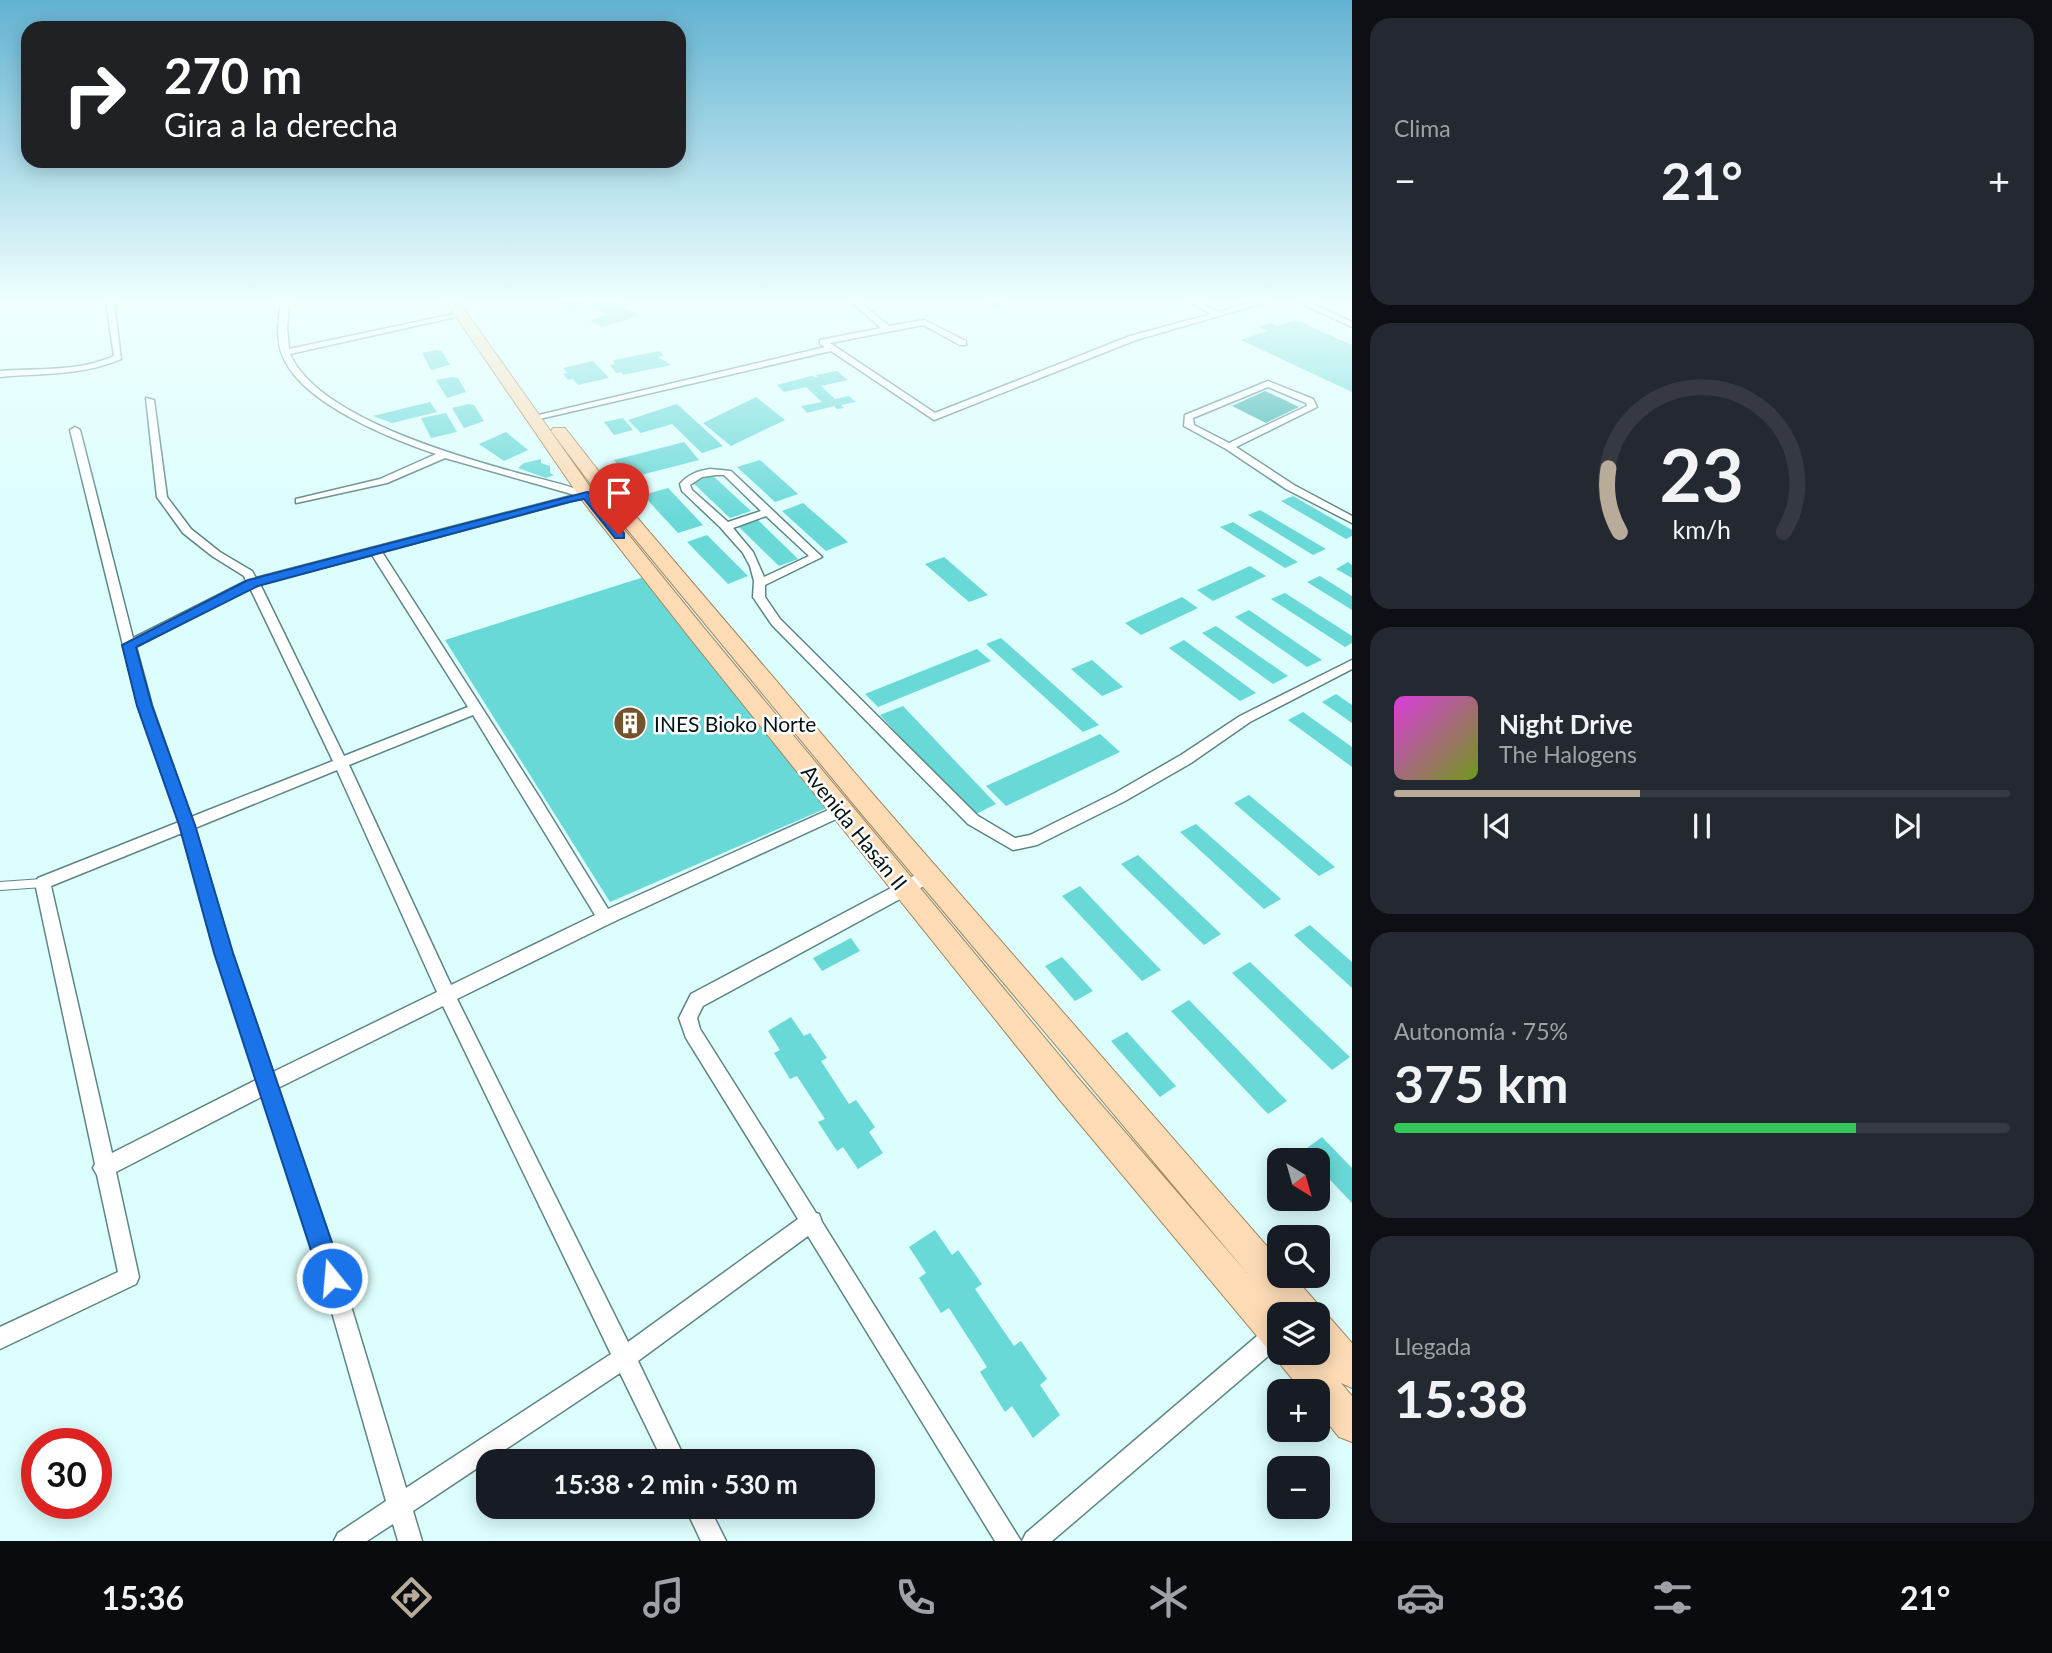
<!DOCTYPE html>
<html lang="es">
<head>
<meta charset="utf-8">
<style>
	body { margin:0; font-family:Lato,sans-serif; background:#242831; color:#f1f3f6; height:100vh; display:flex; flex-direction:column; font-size:26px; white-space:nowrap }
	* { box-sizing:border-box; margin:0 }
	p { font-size:23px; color:#9ea1a6 }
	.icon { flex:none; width:38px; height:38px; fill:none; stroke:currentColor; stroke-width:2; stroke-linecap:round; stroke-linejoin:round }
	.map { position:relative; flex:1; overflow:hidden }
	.panel { display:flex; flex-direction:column; gap:18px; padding:18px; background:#0d0f14; width:700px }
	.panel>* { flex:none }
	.guide { position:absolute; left:21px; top:21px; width:665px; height:147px; border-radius:21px; box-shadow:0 4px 18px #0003; background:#202124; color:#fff; overflow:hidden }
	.needle { width:46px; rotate:143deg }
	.fabs { position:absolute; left:1267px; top:1148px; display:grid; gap:14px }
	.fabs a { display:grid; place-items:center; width:63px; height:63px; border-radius:14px; background:#171b24; box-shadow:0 4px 18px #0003; font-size:35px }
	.speed { position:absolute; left:21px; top:1428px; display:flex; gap:14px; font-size:35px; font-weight:700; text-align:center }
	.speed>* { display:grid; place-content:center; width:91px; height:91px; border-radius:50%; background:#171b24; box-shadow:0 4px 18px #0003; line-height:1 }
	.speed .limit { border:10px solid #d22; background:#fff; color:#111 }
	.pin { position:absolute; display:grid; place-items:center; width:60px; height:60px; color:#fff; margin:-72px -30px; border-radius:50% 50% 50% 0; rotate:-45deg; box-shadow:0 0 7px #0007 }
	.pin .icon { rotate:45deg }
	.me { position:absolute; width:77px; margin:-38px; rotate:343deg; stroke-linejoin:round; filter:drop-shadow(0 0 5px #0008) }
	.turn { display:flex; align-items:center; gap:24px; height:147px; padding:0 28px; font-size:32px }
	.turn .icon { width:91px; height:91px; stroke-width:2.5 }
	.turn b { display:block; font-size:49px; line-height:60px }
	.big { font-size:52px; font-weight:700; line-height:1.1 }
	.panel .card { flex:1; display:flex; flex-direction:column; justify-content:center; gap:10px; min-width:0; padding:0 24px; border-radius:21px; background:#242831 }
	.panel .dial { align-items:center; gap:0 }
	.dial svg { height:182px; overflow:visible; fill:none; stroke:#363941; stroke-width:7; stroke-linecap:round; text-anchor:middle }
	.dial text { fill:#f1f3f6; stroke:none }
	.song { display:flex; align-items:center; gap:21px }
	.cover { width:84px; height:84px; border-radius:10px; background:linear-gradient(135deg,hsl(300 70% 55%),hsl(80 70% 35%)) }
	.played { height:7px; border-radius:4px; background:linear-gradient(90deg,#b9ab9a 40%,#363941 40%) }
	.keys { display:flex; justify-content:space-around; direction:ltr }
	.heat { display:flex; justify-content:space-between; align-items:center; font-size:38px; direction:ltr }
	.charge { height:10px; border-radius:5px; background:linear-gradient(90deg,#34c759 75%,#363941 0) }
	.trip { position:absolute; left:476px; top:1449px; width:399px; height:70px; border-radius:21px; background:#171b24; box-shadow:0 4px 18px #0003; font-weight:700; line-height:70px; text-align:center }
	.menu { display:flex; height:112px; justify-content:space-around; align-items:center; background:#090b0e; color:#9ea1a6 }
	.menu .icon { width:49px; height:49px }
	.menu .on { color:#b9ab9a }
	.menu b { font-size:32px; color:#f1f3f6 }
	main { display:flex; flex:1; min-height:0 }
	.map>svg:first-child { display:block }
	.water { fill:#39afae }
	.building { fill:#69d9d8 }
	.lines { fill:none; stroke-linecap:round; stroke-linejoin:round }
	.lane-casing { stroke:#5d8585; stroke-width:10 }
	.street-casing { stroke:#5d8585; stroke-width:3 }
	.primary-casing { stroke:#a5865d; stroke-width:2 }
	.lane { stroke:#fff; stroke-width:8 }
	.street { fill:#fff; fill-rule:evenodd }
	.primary { fill:#fddbb5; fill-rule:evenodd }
	.route { fill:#1a73e8; stroke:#114b97; stroke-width:2 }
	.labels { text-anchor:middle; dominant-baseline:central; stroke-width:5; stroke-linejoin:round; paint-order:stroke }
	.poi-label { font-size:21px; fill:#041414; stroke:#fff; text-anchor:start }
	.street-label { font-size:21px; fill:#041414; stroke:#fff }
</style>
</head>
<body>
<main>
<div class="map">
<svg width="1352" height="1541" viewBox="0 0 1352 1541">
	<rect width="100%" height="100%" fill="#dcfefd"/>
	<path class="water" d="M1265,391L1299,407L1266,423L1232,406Z"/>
	<g class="building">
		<path d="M558,302H622L618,304L640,316L601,327L590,321L608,314L588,303L570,309Z"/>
		<path d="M1296,320L1352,345V392L1241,340L1267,331L1258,327L1270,323L1277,326Z"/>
		<path d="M436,350L442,351L450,365L431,370L422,353Z"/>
		<path d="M660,351L664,356L658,357L671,365L623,375L621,372L616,373L610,365L615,364L613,360Z"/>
		<path d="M593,361L609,378L578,385L573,379L568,380L563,374L567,373L563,368Z"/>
		<path d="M837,371L848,380L821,386L835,399L849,396L856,402L841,405L844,408L837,409L834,406L807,413L801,406L822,402L806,387L784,392L777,385L811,376L819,378L816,375Z"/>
		<path d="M452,377L458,378L466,392L447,398L436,380Z"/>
		<path d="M756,397L785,420L731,446L703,423Z"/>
		<path d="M430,402L437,412L392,423L373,416Z"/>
		<path d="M468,404L474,405L484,421L464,428L452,408Z"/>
		<path d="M677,404L723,446L702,453L672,424L641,433L628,420Z"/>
		<path d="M446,413L457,432L431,438L421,418Z"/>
		<path d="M623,418L633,430L614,435L604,422Z"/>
		<path d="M506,432L528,450L504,461L479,444Z"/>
		<path d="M684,442L699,460L629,478L625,473L618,474L612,467L618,465L614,460Z"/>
		<path d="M541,459V463L550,466V473L554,475L546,478L518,468L524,463Z"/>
		<path d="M760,460L798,494L775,502L737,467Z"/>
		<path d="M711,474L751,511L730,518L690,480Z"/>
		<path d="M668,488L703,525L678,533L643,495Z"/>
		<path d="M1293,496L1352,530V536L1346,539L1281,501Z"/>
		<path d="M803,503L848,542L826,551L782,511Z"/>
		<path d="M1260,510L1326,549L1313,555L1248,515Z"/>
		<path d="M758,520L798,559L779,566L739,527Z"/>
		<path d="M1233,522L1298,562L1285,568L1220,527Z"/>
		<path d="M707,535L748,576L728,584L687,542Z"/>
		<path d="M944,557L988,595L969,602L925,564Z"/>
		<path d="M1348,562L1352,565V578L1336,569Z"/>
		<path d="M1250,566L1266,576L1213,601L1197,590Z"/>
		<path d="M1320,576L1352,596V610L1307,582Z"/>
		<path d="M644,577L829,807L610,902L445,640Z"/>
		<path d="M1285,593L1352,636V643L1345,647L1271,599Z"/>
		<path d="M1182,597L1198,608L1141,635L1125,623Z"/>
		<path d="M1249,610L1322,660L1307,667L1235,617Z"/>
		<path d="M1216,626L1288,676L1273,684L1202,633Z"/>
		<path d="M1001,638L1099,725L1083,732L986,644Z"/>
		<path d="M1184,640L1256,693L1240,701L1169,648Z"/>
		<path d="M977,649L991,661L878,707L865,694Z"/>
		<path d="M1092,660L1123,687L1102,696L1071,669Z"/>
		<path d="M1336,694L1352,705V723L1322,702Z"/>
		<path d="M903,706L996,804L972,816L880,715Z"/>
		<path d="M1303,712L1352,747V767L1288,720Z"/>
		<path d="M1100,734L1120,752L1006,806L986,786Z"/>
		<path d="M1249,795L1335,867L1319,876L1234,803Z"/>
		<path d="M1196,824L1237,860L1281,899L1264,909L1180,832Z"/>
		<path d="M1138,855L1221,934L1204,945L1121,864Z"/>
		<path d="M1080,886L1119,927L1161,970L1142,981L1062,896Z"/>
		<path d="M1310,925L1352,962V988L1294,935Z"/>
		<path d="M851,938L860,951L822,971L813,958Z"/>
		<path d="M1062,957L1093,991L1075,1001L1045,966Z"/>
		<path d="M1250,962L1350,1057L1332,1070L1232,973Z"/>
		<path d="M1189,1000L1236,1048L1287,1101L1268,1114L1171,1011Z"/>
		<path d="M791,1017L804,1036L810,1033L827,1058L821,1061L849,1104L856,1100L875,1127L869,1132L883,1153L858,1169L843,1147L837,1151L818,1122L825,1119L797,1076L790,1079L774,1053L780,1050L768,1031Z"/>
		<path d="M1127,1032L1176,1086L1160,1097L1111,1041Z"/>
		<path d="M1322,1137L1352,1168V1203L1318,1167V1160H1311L1303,1151Z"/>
		<path d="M935,1230L952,1255L958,1250L982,1284L975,1289L1014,1346L1021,1341L1047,1379L1040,1385L1060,1415L1033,1438L1012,1406L1005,1412L980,1372L987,1367L949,1308L941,1313L919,1278L926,1273L909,1247Z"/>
	</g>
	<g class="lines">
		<defs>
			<path id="lane" d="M0,886L43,883"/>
			<g id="street">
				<path d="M106,302H114L121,359C83,376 41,373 0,377V371C38,368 78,372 114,356Z"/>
				<path d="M281,302H289L287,328L289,349L463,312L464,314L460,316L290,354C317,416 453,455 514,472C538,479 564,483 586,493L597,490L602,493L382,552L536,792L608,909L837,806H847L849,810L847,814L611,923L457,999L628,1342L798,1219L686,1038L679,1018L691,994L925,870L930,869L935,870L938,875L935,880L703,1006L697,1018L700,1029L816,1213L819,1214L822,1222L1021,1541H995L808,1236L638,1361L686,1461H663L620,1373L413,1511L422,1541H398L393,1524L367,1541H334L338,1533L386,1501L315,1253L263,1096L116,1172L139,1277L136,1284L0,1349V1327L118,1272L97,1175L93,1168L95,1164L35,883L38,878L179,822L138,706L70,430L75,427L80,430L133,638L246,581L244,576L212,556L183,533L157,497L146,398L154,400L167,497L191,529L220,552L252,571L256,578L575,495L445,458L387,483L296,503V499L380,479L436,454C391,439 307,405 285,361C275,343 278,321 281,302ZM372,555L468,707L344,756L260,584ZM250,588L333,761L191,817L152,706L136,647ZM473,715L595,915L451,985L349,765ZM337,770L437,992L273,1072L232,953L195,828ZM182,833L216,953L258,1079L112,1153L51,886ZM443,1006L611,1354L406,1488L335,1253L278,1088Z"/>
				<path d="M851,302H860L889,326L924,320L966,341V345H960L923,325L830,343L935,413L1130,336L1211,314L1189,302H1199L1219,312L1254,302H1267L1136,340L934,420L831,351L531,421L526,418L825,347L820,344V340L881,328Z"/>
				<path d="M991,302H1000L996,304Z"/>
				<path d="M1298,302H1309L1352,322V327Z"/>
				<path d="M1268,381L1313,399L1317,407L1236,447L1294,485L1352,516V523L1286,489L1226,449L1184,426L1185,415ZM1268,387L1306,403L1307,406L1229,443L1194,425L1193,418Z"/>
				<path d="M710,469L731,471L822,557L765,585V597L780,619L978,816L1015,838L1030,835L1115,793L1181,755L1240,716L1352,660V669L1250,722L1191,763L1125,801L1037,845L1013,850L968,824L772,625L753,597L754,581L750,566L743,553L720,527L682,491L680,484C688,474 698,471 710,469ZM716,475H724L761,511L728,522L692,490L690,485L702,477ZM766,516L809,556L764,577L753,552L733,528Z"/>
				<path d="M1279,1326V1348L1273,1352L1052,1541H1022L1026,1533L1257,1336Z"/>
				<path d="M685,1507H709L726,1541H701Z"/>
			</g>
			<path id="primary" d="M446,302H459L593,491L704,628L1079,1079L1247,1273L856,807L599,495L551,431L553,428H565L611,487L872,793L1279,1260V1276H1293L1316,1302L1321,1314L1330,1318L1352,1343V1388L1341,1383L1352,1396V1442L1339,1437L1318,1411V1391H1302L1281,1365L1276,1352L1267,1348L1059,1099L690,638L581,499ZM1279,1314H1318V1353H1279Z"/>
		</defs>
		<use href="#lane" class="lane-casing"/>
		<use href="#street" class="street-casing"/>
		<use href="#primary" class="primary-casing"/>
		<use href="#lane" class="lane"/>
		<use href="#street" class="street"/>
		<use href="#primary" class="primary"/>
	</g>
	<linearGradient id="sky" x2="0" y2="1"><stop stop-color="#62b2d1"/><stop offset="0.58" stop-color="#effffe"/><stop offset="1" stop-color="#effffe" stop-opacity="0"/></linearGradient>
	<rect width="1352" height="518" fill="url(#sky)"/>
	<path class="route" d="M587,492L591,493L624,533V538H615L584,499L569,502L258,586L136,647L152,706L195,825L233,953L344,1278L340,1287L332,1290L324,1287L320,1278L214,953L179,825L137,706L122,645L248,580Z"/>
	<defs>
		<symbol id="building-disc" viewBox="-11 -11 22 22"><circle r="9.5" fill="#74522a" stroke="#fff"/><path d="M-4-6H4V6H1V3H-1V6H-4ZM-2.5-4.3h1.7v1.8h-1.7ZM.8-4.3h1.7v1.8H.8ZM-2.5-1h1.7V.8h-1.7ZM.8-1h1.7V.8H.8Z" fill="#fff"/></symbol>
	</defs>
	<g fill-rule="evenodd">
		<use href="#building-disc" x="611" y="704" width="38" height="38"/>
	</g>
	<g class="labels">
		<g class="poi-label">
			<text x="654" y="723">INES Bioko Norte</text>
		</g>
		<g class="street-label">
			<text transform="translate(855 827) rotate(51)">Avenida Hasán II</text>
		</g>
	</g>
</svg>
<div class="fabs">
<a><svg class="needle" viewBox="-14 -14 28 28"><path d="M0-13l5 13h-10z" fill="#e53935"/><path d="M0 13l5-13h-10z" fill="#9ea1a6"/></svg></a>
<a><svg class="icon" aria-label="search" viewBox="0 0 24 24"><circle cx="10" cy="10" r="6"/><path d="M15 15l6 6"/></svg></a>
<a><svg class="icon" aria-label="layers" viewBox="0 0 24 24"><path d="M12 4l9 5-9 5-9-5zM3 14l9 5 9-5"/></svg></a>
<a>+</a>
<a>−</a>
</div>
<div class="speed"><div class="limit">30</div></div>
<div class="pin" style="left:619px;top:535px;background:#d93025"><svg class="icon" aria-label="arrive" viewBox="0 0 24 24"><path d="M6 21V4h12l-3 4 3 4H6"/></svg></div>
<svg class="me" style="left:332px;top:1278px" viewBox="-20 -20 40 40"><circle r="17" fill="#1a73e8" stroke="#fff" stroke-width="3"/><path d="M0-11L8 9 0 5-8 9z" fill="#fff"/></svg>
<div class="trip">15:38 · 2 min · 530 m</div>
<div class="guide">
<div class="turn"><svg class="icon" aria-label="right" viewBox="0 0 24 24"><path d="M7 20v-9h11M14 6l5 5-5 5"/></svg><div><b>270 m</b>Gira a la derecha</div></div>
</div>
</div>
<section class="panel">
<div class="card"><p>Clima</p>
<div class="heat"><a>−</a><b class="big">21°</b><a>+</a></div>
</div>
<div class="card dial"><svg viewBox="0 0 100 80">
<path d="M14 69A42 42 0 1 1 86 69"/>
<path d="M14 69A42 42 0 0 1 9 41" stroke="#b9ab9a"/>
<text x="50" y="56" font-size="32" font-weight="700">23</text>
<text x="50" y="72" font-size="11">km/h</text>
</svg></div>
<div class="card">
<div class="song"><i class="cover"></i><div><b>Night Drive</b><p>The Halogens</p></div></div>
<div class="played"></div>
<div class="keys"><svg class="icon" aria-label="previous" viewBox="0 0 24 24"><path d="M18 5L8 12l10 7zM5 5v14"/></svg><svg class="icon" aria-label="pause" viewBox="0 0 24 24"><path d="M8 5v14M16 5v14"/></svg><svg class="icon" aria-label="next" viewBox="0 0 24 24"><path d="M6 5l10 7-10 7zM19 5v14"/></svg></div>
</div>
<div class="card"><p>Autonomía · 75%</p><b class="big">375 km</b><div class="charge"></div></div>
<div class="card"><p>Llegada</p><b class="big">15:38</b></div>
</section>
</main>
<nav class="menu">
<b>15:36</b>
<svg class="icon on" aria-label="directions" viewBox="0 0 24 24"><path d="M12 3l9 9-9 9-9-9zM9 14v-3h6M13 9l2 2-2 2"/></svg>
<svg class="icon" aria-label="music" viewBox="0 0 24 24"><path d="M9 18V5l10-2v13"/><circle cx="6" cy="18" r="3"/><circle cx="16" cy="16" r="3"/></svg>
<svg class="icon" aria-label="phone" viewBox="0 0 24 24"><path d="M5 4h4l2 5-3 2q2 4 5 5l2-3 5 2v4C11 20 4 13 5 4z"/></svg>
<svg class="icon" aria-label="climate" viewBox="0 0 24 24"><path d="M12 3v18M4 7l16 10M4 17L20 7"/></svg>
<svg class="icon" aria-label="car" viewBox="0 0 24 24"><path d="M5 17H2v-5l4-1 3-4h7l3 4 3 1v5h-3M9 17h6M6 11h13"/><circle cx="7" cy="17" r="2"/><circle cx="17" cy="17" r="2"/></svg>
<svg class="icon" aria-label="filters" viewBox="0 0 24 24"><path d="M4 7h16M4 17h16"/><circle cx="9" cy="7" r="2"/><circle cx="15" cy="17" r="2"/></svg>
<b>21°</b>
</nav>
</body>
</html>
